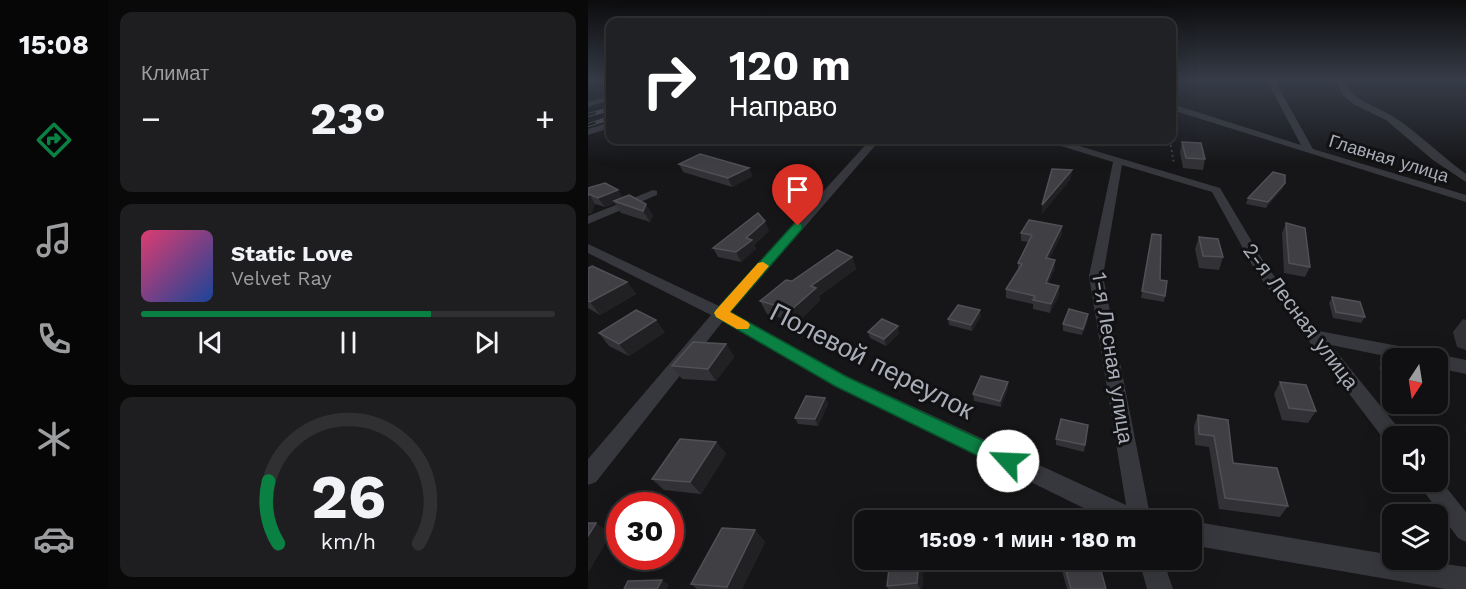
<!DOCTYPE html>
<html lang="ru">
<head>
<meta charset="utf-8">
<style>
	body { margin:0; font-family:"Work Sans",sans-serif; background:#1e1e20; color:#f1f3f6; height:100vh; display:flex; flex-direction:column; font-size:22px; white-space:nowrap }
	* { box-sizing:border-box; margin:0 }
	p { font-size:20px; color:#9c9d9f }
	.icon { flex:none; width:33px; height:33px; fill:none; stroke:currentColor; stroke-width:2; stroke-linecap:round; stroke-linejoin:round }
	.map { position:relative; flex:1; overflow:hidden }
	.panel { display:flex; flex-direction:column; gap:12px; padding:12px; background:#09090a; width:480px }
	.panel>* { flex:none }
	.banner { position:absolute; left:18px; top:18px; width:570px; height:126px; border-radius:12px; box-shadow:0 6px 24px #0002,0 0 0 2px #303032; background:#202124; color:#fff; overflow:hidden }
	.needle { width:39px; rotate:192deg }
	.fabs { position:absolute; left:794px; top:348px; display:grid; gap:12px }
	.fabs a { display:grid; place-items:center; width:66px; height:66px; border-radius:12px; background:#101012; box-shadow:0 6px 24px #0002,0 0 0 2px #303032; font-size:30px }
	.speed { position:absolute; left:18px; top:492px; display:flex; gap:12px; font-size:30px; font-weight:700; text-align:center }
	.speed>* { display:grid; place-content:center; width:78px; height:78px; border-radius:50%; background:#101012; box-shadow:0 6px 24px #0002,0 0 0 2px #303032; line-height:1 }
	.speed .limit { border:9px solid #d22; background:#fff; color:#111 }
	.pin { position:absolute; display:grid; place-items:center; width:51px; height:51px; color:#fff; margin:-62px -26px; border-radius:50% 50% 50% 0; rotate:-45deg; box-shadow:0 0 6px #0007 }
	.pin .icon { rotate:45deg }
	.me { position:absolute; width:66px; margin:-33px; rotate:295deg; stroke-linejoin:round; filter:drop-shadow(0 0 4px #0008) }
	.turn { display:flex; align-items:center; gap:21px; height:126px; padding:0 24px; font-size:27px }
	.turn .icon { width:78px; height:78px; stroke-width:2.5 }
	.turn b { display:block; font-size:42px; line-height:51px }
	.big { font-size:45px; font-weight:700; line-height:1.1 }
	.panel .tile { flex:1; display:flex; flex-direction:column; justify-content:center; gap:9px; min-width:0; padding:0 21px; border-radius:12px; background:#1e1e20 }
	.panel .dial { align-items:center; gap:0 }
	.dial svg { height:156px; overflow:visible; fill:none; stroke:#303032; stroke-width:7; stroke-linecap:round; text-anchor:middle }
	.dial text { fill:#f1f3f6; stroke:none }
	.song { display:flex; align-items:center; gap:18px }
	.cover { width:72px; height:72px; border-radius:9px; background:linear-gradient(135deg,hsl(340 70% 55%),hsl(220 70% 35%)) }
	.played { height:6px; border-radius:3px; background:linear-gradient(90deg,#0b8043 70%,#303032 70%) }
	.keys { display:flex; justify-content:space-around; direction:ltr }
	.heat { display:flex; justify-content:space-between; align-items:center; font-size:33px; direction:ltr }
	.trip { position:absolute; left:266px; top:510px; width:348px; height:60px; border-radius:12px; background:#101012; box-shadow:0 6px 24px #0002,0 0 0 2px #303032; font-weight:700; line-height:60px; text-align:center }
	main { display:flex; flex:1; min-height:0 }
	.tab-bar { display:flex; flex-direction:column; width:108px; justify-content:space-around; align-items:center; background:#060607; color:#9c9d9f }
	.tab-bar .icon { width:42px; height:42px }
	.tab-bar .selected { color:#0b8043 }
	.tab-bar b { font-size:27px; color:#f1f3f6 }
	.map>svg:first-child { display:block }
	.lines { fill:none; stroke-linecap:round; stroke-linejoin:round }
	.path { stroke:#3d3f44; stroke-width:2; stroke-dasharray:2 3; stroke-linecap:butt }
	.minor { fill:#37383d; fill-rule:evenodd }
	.rail-casing { stroke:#4a4c52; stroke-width:4 }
	.rail { stroke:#111113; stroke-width:2; stroke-dasharray:8; stroke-linecap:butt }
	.wall { fill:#323236 }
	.shaded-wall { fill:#212124 }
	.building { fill:#3f3f44; stroke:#4f5156; stroke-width:1.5 }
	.route { fill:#0b8043; stroke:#07532c; stroke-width:1.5 }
	.slow { fill:#f59e0b }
	.labels { text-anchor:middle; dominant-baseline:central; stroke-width:6; stroke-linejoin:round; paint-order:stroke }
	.far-street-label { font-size:18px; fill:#a8adb8; stroke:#111113 }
	.street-label { font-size:21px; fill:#a8adb8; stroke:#111113 }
	.near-street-label { font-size:26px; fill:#a8adb8; stroke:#111113 }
</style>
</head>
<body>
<main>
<nav class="tab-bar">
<b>15:08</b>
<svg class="icon selected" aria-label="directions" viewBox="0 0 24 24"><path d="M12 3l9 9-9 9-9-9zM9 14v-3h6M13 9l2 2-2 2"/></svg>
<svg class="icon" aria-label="music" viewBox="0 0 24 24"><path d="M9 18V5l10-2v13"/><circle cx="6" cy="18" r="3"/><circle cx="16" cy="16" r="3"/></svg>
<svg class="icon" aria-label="phone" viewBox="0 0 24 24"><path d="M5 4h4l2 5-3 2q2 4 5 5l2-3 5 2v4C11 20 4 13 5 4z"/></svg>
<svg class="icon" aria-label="climate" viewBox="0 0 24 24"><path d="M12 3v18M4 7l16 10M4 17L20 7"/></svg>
<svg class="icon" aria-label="car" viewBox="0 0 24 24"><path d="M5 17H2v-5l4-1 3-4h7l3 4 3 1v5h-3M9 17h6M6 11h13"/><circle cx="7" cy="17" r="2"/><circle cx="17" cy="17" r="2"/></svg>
</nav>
<section class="panel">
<div class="tile"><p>Климат</p>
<div class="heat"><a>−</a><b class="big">23°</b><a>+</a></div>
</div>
<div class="tile">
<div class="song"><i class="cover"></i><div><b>Static Love</b><p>Velvet Ray</p></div></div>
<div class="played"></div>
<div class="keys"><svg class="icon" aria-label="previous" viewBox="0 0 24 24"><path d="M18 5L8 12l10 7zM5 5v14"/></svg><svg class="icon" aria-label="pause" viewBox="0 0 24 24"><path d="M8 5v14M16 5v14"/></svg><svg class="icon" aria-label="next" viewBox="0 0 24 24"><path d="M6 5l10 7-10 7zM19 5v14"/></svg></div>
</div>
<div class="tile dial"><svg viewBox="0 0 100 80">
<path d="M14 69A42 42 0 1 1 86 69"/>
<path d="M14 69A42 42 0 0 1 9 37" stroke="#0b8043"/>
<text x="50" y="56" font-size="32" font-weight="700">26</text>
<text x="50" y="72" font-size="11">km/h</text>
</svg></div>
</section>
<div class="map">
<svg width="878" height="589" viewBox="0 0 878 589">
	<rect width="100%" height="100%" fill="#161618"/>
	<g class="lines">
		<path class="path" d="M582,140L586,164"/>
		<g class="minor">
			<path d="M679,81H687L725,149L878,195V202L584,110V105H587L713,145Z"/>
			<path d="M748,81H756C767,102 785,104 804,116C830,132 853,156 878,174V182L845,160L798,120L765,104L755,95Z"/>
			<path d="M22,96V100L0,107V102Z"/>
			<path d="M22,122V128L0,135V129Z"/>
			<path d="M282,140H292L143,312L259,376L538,505L501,276L525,162L460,142L459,140H471L632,188L679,267L731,331L837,351L844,356L849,354L878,360V374L849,368V358H807L743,345L812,430L815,436H804V444L798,442L668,272L624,192L534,165L515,276L563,520H520L247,386L135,321L8,482L0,485V459L123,315L0,253V244L131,306Z"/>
			<path d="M65,190L69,191V195L0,224V216Z"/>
			<path d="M849,476L878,512V542L870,538L829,482H849Z"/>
			<path d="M603,521L804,555V560H831L878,567V589H857L603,545Z"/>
			<path d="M551,560H575L585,589H559Z"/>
		</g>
		<defs>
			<g id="rail">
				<path d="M0,115L22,109"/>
				<path d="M0,125L22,118"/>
			</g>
		</defs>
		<use href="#rail" class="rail-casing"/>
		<use href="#rail" class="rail"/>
	</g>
	<g class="wall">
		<path d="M594,142L617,159L615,170L595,168L592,152Z"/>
		<path d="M91,164L165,176L144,187L95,172Z"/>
		<path d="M0,188L35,198L65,215L62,222L33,213L27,203L17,207L7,204L4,212L0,214Z"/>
		<path d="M695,188L678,208L658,204L660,198Z"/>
		<path d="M698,223L722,267L717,277L696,273L694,233Z"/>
		<path d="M181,231L166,245L168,249L153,262L130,257L125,248Z"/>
		<path d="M433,233L474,234L461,259L467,268L460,284L471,295L462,313L445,309V304L418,298V289L430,269V263L440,242L433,241Z"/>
		<path d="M564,234L572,280L577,296L576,302L553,298Z"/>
		<path d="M611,237L635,257L631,270L611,268L607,249Z"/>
		<path d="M264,257L268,269L231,296L232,300L209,323L179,314L172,301L204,281Z"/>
		<path d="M0,268L39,282L48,294L12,315L0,308Z"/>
		<path d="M744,297L777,317L773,323L745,318L741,303Z"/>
		<path d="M393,316L384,331L361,325L360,319Z"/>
		<path d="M875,319L878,320V350L869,347L865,332Z"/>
		<path d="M500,320L494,335L475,331V324Z"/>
		<path d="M77,332L41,356L21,346L11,333Z"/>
		<path d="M280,332L311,333L298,346L282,338Z"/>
		<path d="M138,344L146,357L128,381L94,379L84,366Z"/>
		<path d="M800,356L804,358V387H801L791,368Z"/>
		<path d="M692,382L728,411L720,423L694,420L686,394Z"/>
		<path d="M420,388L413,407L386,401L385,394Z"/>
		<path d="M237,398L240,404L230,426L210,424L207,418Z"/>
		<path d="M610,415L640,420L645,463L700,506L692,517L631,509L621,447L607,445L606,426Z"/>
		<path d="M500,425L496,452L468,445V439Z"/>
		<path d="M128,442L138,454L113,494L76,490L64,479Z"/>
		<path d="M167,530L177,542L154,589H109L103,584Z"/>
		<path d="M302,560H336L334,589H300L299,586Z"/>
		<path d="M474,560H510L518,589H479L473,567Z"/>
	</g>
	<g class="shaded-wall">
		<path d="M161,168L165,176L144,187L140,178Z"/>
		<path d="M484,170L483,179L454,214V205Z"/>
		<path d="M697,183L695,188L678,208L680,202Z"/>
		<path d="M30,190L36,199L26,201L27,203L17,207L10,198Z"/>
		<path d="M1,194L7,204L4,212L0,214Z"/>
		<path d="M58,204L65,215L62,222L55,211Z"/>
		<path d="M177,221L181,231L166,245L168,249L153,262L148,252L158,238Z"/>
		<path d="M474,226V234L458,266V258Z"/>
		<path d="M264,257L268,269L231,296L232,300L209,323L203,310L223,286Z"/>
		<path d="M467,260V268L457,292L458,283Z"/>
		<path d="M39,282L48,294L12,315L2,302Z"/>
		<path d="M471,286V295L462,313L463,304Z"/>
		<path d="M392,310L393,316L384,331L383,325Z"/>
		<path d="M500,314V320L494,335L495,329Z"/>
		<path d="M68,320L77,332L41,356L31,344Z"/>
		<path d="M310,326L311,333L298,346L296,339Z"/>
		<path d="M138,344L146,357L128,381L120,369Z"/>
		<path d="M420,382V388L413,407L412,401Z"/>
		<path d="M237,398L240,404L230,426L227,419Z"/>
		<path d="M128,442L138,454L113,494L102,482Z"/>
		<path d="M8,523L23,534L0,573V536Z"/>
		<path d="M167,530L177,542L154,589H141L139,587Z"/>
		<path d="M331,560H336L334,589H332L329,583Z"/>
		<path d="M74,580L81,585L79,589H69Z"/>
	</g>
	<g class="building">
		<path d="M594,142L613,143L617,159L598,158Z"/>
		<path d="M112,154L161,168L140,178L91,164Z"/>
		<path d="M464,169L484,170L454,205Z"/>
		<path d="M685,172L697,175V183L680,202L660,198Z"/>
		<path d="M17,183L30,190L10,198L1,194L0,196V188Z"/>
		<path d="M41,195L58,204L55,211L26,201Z"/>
		<path d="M170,213L177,221L158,238L164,240L148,252L125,248Z"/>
		<path d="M441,220L474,226L458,258L467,260L458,283L471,286L463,304L445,300L447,296L418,289L434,264L430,263L444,235L433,233Z"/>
		<path d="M698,223L717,228L722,267L701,263Z"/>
		<path d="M564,234L573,235L572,280L579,281L577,296L554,291Z"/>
		<path d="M611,237L630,239L635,257L615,256Z"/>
		<path d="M249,250L264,257L223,286L228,288L203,310L172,301L198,280L204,281Z"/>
		<path d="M4,266L39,282L2,302L0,301V268Z"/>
		<path d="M744,297L772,302L777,317L748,312Z"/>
		<path d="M370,305L392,310L383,325L360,319Z"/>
		<path d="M481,309L500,314L495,329L475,324Z"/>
		<path d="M48,310L68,320L31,344L11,333Z"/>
		<path d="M294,319L310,326L296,339L280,332Z"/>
		<path d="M105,342L138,344L120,369L84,366Z"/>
		<path d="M800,356L836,358H804V362Z"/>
		<path d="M393,376L420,382L412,401L385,394Z"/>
		<path d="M692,382L718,385L728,411L701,408Z"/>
		<path d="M218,396L237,398L227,419L207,418Z"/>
		<path d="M610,415L640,420L645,463L689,468L700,506L637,498L626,436L611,434Z"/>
		<path d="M473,419L500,425L497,445L468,439Z"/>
		<path d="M92,439L128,442L102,482L64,479Z"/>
		<path d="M335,517V520H308V519Z"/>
		<path d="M0,523H8L0,536Z"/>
		<path d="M134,528L167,530L139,587L103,584Z"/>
		<path d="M302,560H331L329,583L299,586Z"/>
		<path d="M475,560H510L518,589H483Z"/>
		<path d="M74,580L69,589H36L40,581Z"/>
	</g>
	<linearGradient id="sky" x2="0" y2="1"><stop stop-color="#0c0c0d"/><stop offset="0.49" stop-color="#363c48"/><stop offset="1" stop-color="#363c48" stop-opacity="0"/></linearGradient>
	<rect width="878" height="164" fill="url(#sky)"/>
	<path class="route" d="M210,223L214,224V229L142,312L259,377L426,455L429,461L426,467L420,470L413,467L247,386L128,317L126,313L128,310L206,224Z"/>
	<path class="slow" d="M175,262L181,266L142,312L160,322L162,325L160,329H149L128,317L126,313L128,310L170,263Z"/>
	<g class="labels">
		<g class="far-street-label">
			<text transform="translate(801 158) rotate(17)">Главная улица</text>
		</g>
		<g class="street-label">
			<text transform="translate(713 316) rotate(53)">2-я Лесная улица</text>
			<text transform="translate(525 358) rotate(81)">1-я Лесная улица</text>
		</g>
		<g class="near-street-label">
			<text transform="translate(284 361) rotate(27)">Полевой переулок</text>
		</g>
	</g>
</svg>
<div class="fabs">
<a><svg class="needle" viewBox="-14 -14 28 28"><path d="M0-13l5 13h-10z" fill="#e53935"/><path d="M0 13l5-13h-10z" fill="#9c9d9f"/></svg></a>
<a><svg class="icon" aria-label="sound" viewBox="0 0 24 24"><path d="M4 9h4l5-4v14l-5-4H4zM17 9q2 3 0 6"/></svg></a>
<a><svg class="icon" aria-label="layers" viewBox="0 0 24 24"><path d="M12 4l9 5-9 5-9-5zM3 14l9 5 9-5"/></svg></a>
</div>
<div class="speed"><div class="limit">30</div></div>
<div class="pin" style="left:210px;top:226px;background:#d93025"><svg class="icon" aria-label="arrive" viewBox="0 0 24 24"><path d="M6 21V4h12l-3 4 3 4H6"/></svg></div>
<svg class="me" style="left:420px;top:461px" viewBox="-20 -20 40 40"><circle r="19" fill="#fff"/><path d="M0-13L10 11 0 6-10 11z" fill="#0b8043"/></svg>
<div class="trip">15:09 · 1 мин · 180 m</div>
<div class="banner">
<div class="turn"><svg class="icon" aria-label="right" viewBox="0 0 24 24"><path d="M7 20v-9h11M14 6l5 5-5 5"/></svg><div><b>120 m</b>Направо</div></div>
</div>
</div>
</main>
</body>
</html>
